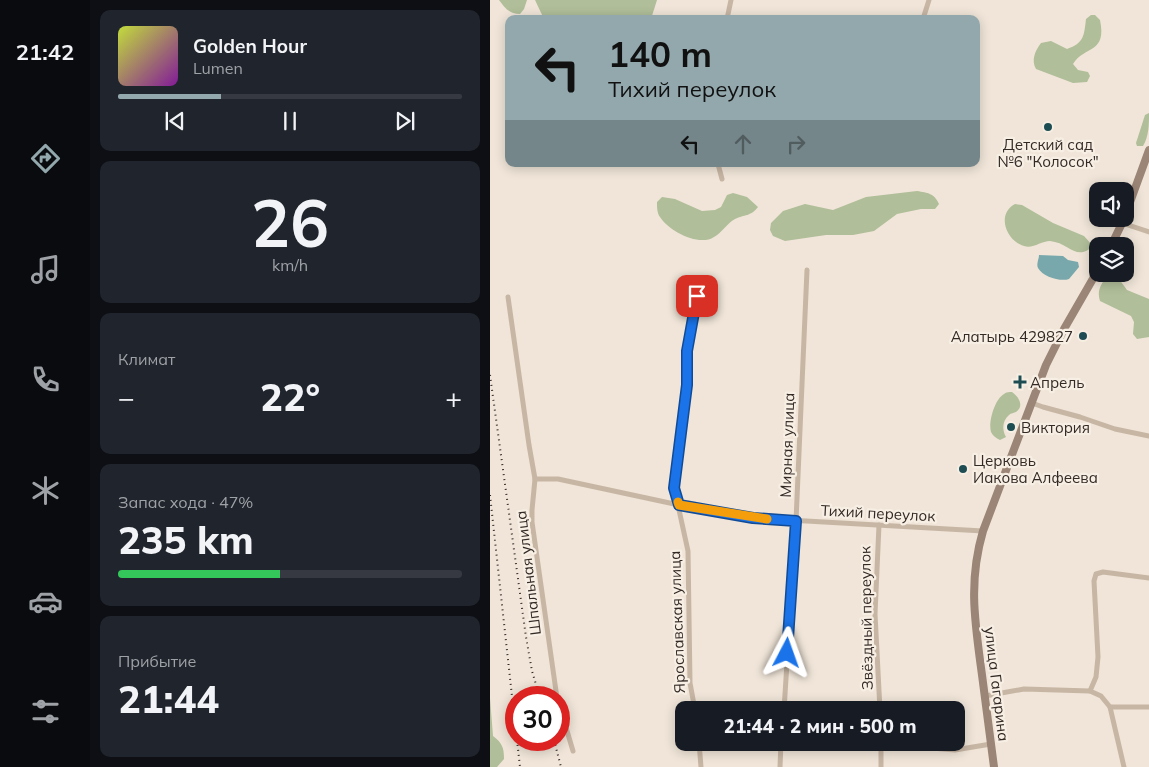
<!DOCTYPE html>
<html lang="ru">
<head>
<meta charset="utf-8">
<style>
	body { margin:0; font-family:Mulish,sans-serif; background:#20242c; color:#f1f3f6; height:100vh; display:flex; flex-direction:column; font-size:19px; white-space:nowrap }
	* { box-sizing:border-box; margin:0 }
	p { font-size:16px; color:#9ea1a6 }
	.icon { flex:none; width:28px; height:28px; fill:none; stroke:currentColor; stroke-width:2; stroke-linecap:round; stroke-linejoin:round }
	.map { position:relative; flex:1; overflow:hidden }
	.sheet { display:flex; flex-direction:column; gap:10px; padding:10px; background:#0d0f14; width:400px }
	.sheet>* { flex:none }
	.top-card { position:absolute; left:15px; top:15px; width:475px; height:152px; border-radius:10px; box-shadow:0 2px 12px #0003; background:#92a8ad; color:#111; overflow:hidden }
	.buttons { position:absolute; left:599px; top:182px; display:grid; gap:10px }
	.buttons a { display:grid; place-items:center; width:45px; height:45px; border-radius:10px; background:#171b24; box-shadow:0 2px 12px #0003; font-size:25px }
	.speed { position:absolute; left:15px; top:686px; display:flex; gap:10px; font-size:25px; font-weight:700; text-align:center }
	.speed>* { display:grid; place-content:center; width:65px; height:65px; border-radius:50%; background:#171b24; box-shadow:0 2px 12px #0003; line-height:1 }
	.speed .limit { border:8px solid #d22; background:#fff; color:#111 }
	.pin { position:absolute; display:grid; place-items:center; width:42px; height:42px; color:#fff; margin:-21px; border-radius:10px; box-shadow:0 2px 8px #0006 }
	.me { position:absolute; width:55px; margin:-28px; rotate:4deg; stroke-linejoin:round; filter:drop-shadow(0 0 4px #0008) }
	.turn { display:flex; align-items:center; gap:18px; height:105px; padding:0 20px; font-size:22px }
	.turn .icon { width:65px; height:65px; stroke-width:2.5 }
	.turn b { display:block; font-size:35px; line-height:42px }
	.lanes { display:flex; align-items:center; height:48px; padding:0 20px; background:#0003; justify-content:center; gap:25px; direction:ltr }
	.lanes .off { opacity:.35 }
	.big { font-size:38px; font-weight:800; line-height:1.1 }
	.sheet .card { flex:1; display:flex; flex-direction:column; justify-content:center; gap:8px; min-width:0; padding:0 18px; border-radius:10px; background:#20242c }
	.sheet .dial { align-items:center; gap:0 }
	.dial b { font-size:65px; line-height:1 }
	.song { display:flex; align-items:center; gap:15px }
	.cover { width:60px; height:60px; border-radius:8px; background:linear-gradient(135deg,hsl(70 70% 55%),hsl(290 70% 35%)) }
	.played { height:5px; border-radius:2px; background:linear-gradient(90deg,#92a8ad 30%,#363941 30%) }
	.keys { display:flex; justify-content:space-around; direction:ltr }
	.heat { display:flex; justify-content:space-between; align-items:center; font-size:28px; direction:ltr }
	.charge { height:8px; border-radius:4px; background:linear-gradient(90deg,#34c759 47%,#363941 0) }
	.trip { position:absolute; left:185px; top:701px; width:290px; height:50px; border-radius:10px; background:#171b24; box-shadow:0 2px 12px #0003; font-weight:800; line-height:50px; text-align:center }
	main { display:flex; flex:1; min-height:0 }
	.dock { display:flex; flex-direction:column; width:90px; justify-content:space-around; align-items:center; background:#090b0e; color:#9ea1a6 }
	.dock .icon { width:35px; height:35px }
	.dock .current { color:#92a8ad }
	.dock b { font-size:22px; color:#f1f3f6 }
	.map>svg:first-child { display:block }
	.green { fill:#b0be99 }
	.water { fill:#78a8ac }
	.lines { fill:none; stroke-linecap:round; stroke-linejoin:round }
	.street { stroke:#c7b6a4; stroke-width:5 }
	.secondary { stroke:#9b8576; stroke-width:8 }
	.rail { stroke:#332a26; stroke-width:2; stroke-dasharray:1 4; stroke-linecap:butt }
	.route-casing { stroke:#114b97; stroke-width:12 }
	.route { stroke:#1a73e8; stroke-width:9 }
	.slow { stroke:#f59e0b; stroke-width:9 }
	.poi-dot { fill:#1d4d53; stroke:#f8efe4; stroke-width:2 }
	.labels { text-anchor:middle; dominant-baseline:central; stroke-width:4.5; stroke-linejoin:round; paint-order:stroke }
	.poi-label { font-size:15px; fill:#332a26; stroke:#f8efe4; text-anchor:start }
	.street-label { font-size:15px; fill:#332a26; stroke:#f8efe4 }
</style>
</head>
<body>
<main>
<nav class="dock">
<b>21:42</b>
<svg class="icon current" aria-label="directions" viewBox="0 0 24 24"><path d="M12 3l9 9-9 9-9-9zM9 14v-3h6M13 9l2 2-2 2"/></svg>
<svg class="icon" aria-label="music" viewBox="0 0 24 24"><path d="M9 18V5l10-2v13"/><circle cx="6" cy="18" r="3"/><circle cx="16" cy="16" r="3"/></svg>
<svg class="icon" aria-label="phone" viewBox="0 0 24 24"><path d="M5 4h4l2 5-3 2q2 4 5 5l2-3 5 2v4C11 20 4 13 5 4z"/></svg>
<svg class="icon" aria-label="climate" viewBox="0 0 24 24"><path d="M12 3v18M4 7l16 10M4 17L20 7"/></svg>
<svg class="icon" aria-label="car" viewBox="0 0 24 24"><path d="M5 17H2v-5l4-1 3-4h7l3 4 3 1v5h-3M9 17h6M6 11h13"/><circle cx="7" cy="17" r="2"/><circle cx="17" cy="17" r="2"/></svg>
<svg class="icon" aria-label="filters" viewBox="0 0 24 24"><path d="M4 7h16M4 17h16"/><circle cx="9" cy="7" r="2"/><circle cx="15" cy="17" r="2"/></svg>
</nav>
<section class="sheet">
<div class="card">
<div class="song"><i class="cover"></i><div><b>Golden Hour</b><p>Lumen</p></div></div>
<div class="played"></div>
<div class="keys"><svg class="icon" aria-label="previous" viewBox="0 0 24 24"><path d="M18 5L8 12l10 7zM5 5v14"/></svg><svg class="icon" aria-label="pause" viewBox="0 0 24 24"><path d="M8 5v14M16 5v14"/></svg><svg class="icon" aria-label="next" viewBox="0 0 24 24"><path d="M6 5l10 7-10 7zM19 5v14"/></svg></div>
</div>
<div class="card dial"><b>26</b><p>km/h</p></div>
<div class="card"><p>Климат</p>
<div class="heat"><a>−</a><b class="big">22°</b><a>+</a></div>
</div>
<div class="card"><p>Запас хода · 47%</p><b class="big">235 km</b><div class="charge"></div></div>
<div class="card"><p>Прибытие</p><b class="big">21:44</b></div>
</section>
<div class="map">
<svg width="659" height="767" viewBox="0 0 659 767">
	<rect width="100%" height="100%" fill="#f0e5d8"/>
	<g class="green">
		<path d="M9,0H37L34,9L30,14C19,14 15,8 9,0Z"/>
		<path d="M45,0H167L161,19H54Z"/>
		<path d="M601,15H605L610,20C617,54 595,45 583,64L588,70L598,72L600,76L597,82L583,83L546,69C541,60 545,51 551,43L561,41L577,49C594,43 594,36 596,19Z"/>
		<path d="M659,113C659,124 659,136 653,146H647L646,143L655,115Z"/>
		<path d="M427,191C438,193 444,193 449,204L445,209H431L407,214L384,231L363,235H336L295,241L283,236L280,230L281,223L293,211L315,204L343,210L376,197Z"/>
		<path d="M243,193L257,197L268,207C260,217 255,214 245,219C237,223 232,233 224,237C209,247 179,231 170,217C167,213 167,207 167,202L172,197L185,199L212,211L225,210L231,207L237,195Z"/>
		<path d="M525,204L532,205L563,223L594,236L603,246C586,262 580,243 560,241C551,241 543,249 534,246C516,241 506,214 525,204Z"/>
		<path d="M623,276L629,279L637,290L659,299V337L647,339L643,334L644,322L641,316L610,301C607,291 610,286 616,277Z"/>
		<path d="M522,392C528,396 535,406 526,412C524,413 521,413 519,415C512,421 512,430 516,437L510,440C506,438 503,436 501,432C498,422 505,399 514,394C516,392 520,392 522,392Z"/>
		<path d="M0,698L3,736C12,743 14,747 14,759L7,767H0Z"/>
	</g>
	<path class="water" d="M549,255L573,256L578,260L588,262L589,267L579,279C571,282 553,277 548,268C546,264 549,259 549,255Z"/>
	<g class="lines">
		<g class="street">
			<path d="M237,19L241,0"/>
			<path d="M433,19L439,0"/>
			<path d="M228,164L232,179"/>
			<path d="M632,223L659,232"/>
			<path d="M18,297L39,445L45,479L42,510V522L67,698"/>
			<path d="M542,403L553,407L590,417L625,429L659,436"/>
			<path d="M45,479H68L189,505L263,518L493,531"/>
			<path d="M389,525L385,614L390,710"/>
			<path d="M495,696L534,689L600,691"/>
			<path d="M69,704L83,751"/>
			<path d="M620,707H659"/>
			<path d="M205,710L200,683L198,551L184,487L197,385V351L207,296"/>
			<path d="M294,710L306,521L317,270"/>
			<path d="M209,742L211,767"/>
			<path d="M371,742L465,750L501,744"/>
			<path d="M290,767L291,742"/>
			<path d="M391,767V742"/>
			<path d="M634,767L620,707L611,696L600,691L606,677L608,657L604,581L606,574L613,572L659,578"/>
		</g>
		<g class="secondary">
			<path d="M635,216L659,150"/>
			<path d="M621,246L634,219"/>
			<path d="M504,767C500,737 496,706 492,675C485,623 478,582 493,531L556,365L574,329L608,270"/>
		</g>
		<g class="rail">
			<path d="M0,375L36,637L42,671L50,698"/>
			<path d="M0,495L26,733"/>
			<path d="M27,740L30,767"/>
			<path d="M64,740L71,767"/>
		</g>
	</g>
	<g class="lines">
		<defs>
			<path id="route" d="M207,296L197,351V385L184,488L189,505L263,518L306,521L297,653"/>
		</defs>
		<use href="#route" class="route-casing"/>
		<use href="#route" class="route"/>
		<path class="slow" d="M188,502L189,505L277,519"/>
	</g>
	<g class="poi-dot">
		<circle cx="558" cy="127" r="5"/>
		<circle cx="593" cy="336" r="5"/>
		<path d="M527.5 374.5h5v5h5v5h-5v5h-5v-5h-5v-5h5z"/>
		<circle cx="521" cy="427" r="5"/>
		<circle cx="473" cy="469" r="5"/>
	</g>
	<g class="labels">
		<g class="poi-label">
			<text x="558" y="144" text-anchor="middle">Детский сад<tspan x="558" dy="17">№6 "Колосок"</tspan></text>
			<text x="583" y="336" text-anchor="end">Алатырь 429827</text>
			<text x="540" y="382">Апрель</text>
			<text x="531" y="427">Виктория</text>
			<text x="483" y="460">Церковь<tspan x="483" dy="17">Иакова Алфеева</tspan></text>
		</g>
		<g class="street-label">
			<text transform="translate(297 445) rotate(-88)">Мирная улица</text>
			<text transform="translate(388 513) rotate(3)">Тихий переулок</text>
			<text transform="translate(38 573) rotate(-97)">Шпальная улица</text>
			<text transform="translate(376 618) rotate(-91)">Звёздный переулок</text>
			<text transform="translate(187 622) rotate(-92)">Ярославская улица</text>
			<text transform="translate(507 684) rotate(83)">улица Гагарина</text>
		</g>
	</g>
</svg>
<div class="buttons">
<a><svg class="icon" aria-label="sound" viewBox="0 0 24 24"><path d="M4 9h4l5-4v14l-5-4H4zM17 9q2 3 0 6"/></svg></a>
<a><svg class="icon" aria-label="layers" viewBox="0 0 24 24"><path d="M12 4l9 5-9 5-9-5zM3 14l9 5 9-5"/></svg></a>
</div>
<div class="speed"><div class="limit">30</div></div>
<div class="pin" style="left:207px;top:296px;background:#d93025"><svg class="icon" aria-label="arrive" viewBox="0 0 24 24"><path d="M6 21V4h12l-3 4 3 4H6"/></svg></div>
<svg class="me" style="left:297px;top:653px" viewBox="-20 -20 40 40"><path d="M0-17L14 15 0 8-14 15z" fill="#1a73e8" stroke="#fff" stroke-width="4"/></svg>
<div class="trip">21:44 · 2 мин · 500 m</div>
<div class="top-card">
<div class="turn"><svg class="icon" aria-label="left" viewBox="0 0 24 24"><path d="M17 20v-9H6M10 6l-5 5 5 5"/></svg><div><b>140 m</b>Тихий переулок</div></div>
<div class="lanes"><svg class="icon" aria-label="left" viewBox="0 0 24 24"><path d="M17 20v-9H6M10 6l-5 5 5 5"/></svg><svg class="icon off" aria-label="ahead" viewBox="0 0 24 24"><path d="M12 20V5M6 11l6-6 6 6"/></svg><svg class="icon off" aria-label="right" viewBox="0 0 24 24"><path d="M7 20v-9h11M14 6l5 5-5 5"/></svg></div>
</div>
</div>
</main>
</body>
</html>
